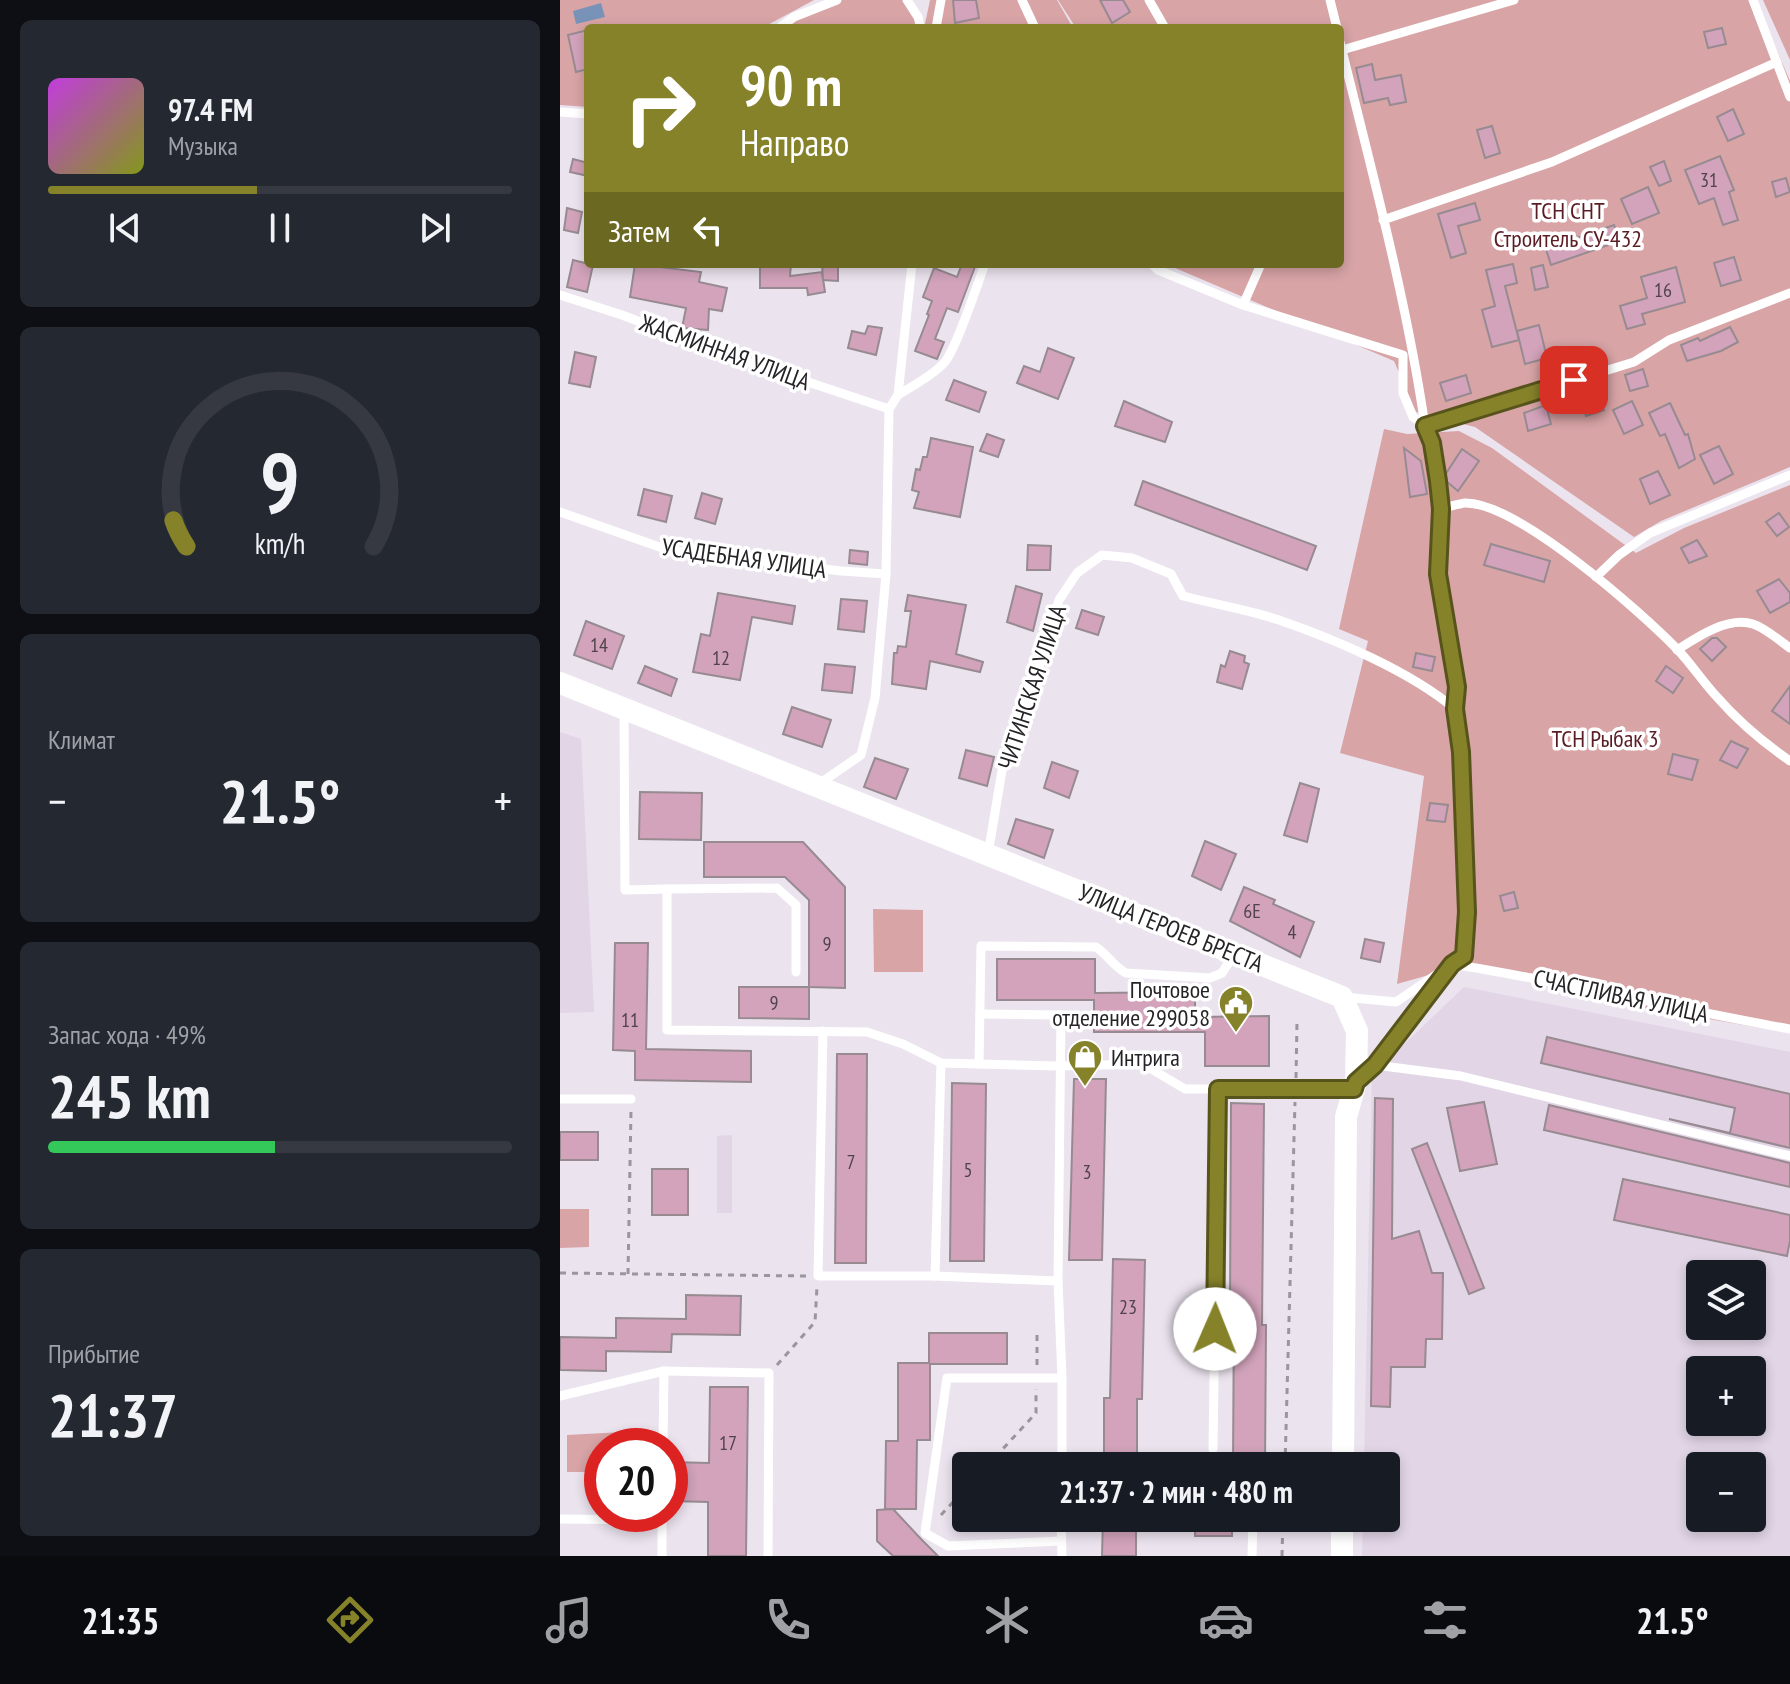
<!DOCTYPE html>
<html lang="ru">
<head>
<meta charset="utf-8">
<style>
	body { margin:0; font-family:"PT Sans Narrow",sans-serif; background:#242831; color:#f1f3f6; height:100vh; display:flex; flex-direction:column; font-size:30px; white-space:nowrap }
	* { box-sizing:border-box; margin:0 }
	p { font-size:26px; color:#9ea1a6 }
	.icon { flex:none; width:44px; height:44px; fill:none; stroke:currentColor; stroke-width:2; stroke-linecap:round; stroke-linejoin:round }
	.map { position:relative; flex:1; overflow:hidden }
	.side { display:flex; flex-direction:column; gap:20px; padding:20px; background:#0d0f14; width:560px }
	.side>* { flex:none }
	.guide { position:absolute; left:24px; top:24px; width:760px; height:244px; border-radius:8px; box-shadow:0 4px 12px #0003; background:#86822a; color:#fff; overflow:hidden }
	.tools { position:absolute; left:1126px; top:1260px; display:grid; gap:16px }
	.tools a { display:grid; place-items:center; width:80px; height:80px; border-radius:8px; background:#171b24; box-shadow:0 4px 12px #0003; font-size:40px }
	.speed { position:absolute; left:24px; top:1428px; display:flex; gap:16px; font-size:40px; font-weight:700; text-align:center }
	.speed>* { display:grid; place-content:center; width:104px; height:104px; border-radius:50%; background:#171b24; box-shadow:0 4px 12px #0003; line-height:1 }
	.speed .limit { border:12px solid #d22; background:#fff; color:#111 }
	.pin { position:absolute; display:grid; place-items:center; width:68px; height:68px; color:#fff; margin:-34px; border-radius:16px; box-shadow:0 4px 12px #0006 }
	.me { position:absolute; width:88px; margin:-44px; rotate:1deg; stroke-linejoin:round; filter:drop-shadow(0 0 6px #0008) }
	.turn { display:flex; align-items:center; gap:28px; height:168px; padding:0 24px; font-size:36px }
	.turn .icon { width:104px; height:104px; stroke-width:2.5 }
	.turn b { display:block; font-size:56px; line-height:68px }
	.then { display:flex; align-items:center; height:76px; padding:0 24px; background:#0003; gap:16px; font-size:30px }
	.big { font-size:60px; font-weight:700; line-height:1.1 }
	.side .widget { flex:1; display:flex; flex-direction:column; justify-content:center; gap:12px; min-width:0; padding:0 28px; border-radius:12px; background:#242831 }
	.side .dial { align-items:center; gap:0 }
	.dial svg { height:208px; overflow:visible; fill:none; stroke:#363941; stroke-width:7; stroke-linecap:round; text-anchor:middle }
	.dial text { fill:#f1f3f6; stroke:none }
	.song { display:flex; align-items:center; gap:24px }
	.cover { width:96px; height:96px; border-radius:12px; background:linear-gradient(135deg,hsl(290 70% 55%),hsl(70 70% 35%)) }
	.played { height:8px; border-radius:4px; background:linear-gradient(90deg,#86822a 45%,#363941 45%) }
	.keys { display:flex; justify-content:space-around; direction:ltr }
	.heat { display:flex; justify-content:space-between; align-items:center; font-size:44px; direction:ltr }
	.charge { height:12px; border-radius:6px; background:linear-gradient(90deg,#34c759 49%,#363941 0) }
	.trip { position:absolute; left:392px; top:1452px; width:448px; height:80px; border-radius:8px; background:#171b24; box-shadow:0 4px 12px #0003; font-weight:700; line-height:80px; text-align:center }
	.dock { display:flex; height:128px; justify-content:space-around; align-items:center; background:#090b0e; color:#9ea1a6 }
	.dock .icon { width:56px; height:56px }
	.dock .active { color:#86822a }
	.dock b { font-size:36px; color:#f1f3f6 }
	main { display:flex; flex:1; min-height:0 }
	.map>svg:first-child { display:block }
	.built { fill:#e1d5e6; fill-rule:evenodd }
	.green { fill:#d8a4a6 }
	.water { fill:#7993b8 }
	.building { fill:#d2a3bb; stroke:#978b91; stroke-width:2 }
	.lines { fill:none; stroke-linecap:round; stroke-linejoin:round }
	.path { stroke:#9b959d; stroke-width:3; stroke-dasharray:6 6; stroke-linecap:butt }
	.service { stroke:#fff; stroke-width:9 }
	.tertiary { stroke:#fff; stroke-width:22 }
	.route-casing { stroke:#57541b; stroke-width:20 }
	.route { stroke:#86822a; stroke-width:14 }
	.labels { text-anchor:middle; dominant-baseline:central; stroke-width:7; stroke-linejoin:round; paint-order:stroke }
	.number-label { font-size:20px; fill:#50434b }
	.park-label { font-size:24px; fill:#5b1c24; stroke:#fff }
	.street-label { font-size:24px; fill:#252326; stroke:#fff }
	.poi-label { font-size:24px; fill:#252326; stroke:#fff; text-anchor:end }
</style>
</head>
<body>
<main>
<section class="side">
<div class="widget">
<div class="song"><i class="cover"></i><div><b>97.4 FM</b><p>Музыка</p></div></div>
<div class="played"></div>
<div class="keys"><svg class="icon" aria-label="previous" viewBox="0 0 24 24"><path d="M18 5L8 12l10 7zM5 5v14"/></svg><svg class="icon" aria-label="pause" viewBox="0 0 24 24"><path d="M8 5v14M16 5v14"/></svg><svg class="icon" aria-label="next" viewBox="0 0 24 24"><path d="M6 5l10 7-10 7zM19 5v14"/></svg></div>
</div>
<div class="widget dial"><svg viewBox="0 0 100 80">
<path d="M14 69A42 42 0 1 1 86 69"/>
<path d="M14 69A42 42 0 0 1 9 59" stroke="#86822a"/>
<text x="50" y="56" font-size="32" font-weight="700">9</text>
<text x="50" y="72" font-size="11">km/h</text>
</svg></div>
<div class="widget"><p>Климат</p>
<div class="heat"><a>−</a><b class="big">21.5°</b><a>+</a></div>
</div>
<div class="widget"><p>Запас хода · 49%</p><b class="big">245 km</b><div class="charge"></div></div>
<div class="widget"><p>Прибытие</p><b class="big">21:37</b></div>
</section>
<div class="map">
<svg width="1230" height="1556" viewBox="0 0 1230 1556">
	<rect width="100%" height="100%" fill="#ebe3ee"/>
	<g class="built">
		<path d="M0,732L21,739L34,1012L0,1013Z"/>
		<path d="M904,987L1230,1052V1556H802L803,1518H826V1466H804L812,1075ZM1140,1274H1192V1326H1140ZM1140,1370H1192V1422H1140ZM1140,1466H1192V1518H1140Z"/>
		<path d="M172,1135V1213H157V1136Z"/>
	</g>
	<g class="green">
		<path d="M0,0H254L202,28H28V107L0,105Z"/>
		<path d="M267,0H352L365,24L370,0H497L513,28H211Z"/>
		<path d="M498,0H1195L1230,81V467L1101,521L1074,537L915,427L856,412L834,361L615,268V264H780V28H516Z"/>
		<path d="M1203,0H1230V60Z"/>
		<path d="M824,429L847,434L899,431L932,448L1076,553L1124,528L1230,485V1033L1004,994L999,987L911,963L837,984L864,776L780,753L808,641L779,629Z"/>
		<path d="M313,909L363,910V972H314Z"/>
		<path d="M0,1209H29V1247L0,1248Z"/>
		<path d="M81,1431L80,1446H42V1472H7V1435Z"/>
	</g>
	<path class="water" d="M41,3L45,17L16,24L13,11Z"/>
	<g class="building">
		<path d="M393,0H416L419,18L395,23Z"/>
		<path d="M540,0H563L570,12L552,23Z"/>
		<path d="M1162,28L1166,44L1148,48L1144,32Z"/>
		<path d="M28,30V69L16,72L8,35Z"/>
		<path d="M812,64L815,80L841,75L846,102L830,105L828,98L804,103L796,68Z"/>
		<path d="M1173,109L1184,134L1168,141L1157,117Z"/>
		<path d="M932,126L940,153L925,158L917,130Z"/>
		<path d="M1160,156L1174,190L1169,192L1178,220L1163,225L1154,198L1139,204L1125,170Z"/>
		<path d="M13,159L28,163V176L10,172Z"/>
		<path d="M1104,161L1111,181L1099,186L1090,167Z"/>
		<path d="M1226,178L1230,192L1216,197L1212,182Z"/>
		<path d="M1088,187L1099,213L1072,224L1061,199Z"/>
		<path d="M915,203L920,220L898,226L906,253L891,258L878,214Z"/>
		<path d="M7,208L22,212L18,233L4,230Z"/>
		<path d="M1054,225L1060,241L991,265L985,246L1001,240L1002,243Z"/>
		<path d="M1174,257L1181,280L1161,286L1154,263Z"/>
		<path d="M13,260L33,265L27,292L7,287Z"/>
		<path d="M75,264L141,272L139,282L167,288L162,311L149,309L148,330L122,328L126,308L70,297Z"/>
		<path d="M200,264H231L230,276L262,272L265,292L248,295L247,288H200Z"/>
		<path d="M262,264H278V281L263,280Z"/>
		<path d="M402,264H416L398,312L387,308L375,339L384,342L377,359L355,351L369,315L367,314L372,301L363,297L374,268L397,277Z"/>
		<path d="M953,264L957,283L945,286L959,340L932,347L922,310L935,306L926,270Z"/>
		<path d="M983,265L988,287L975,290L971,268Z"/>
		<path d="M1116,267L1125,302L1082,314L1085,324L1067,329L1060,306L1087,298L1081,277Z"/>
		<path d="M979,325L987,358L965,364L957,331Z"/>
		<path d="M308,326L322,328L316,355L288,348L292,331L305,334Z"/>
		<path d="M1170,327L1178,342L1161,351L1127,361L1121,345L1138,338L1140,341Z"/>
		<path d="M488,348L514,358L498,399L457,383L464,366L480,372Z"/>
		<path d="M15,352L36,357L30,387L9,383Z"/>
		<path d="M1083,369L1088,386L1070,391L1065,375Z"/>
		<path d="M906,375L911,393L886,401L880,383Z"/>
		<path d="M394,380L426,392L419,412L386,400Z"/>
		<path d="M1038,392L1044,410L1026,416L1020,398Z"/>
		<path d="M564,401L612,422L605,442L555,426Z"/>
		<path d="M1072,401L1083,425L1064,434L1053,410Z"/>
		<path d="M1110,403L1125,435L1128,434L1135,459L1119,468L1105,434L1100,436L1089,413Z"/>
		<path d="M986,405L991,424L968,431L964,413Z"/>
		<path d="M427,434L444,440L438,457L420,451Z"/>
		<path d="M371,438L413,447L400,517L354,508L359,492L352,490L356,469L360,470L363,457H367Z"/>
		<path d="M1159,446L1173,474L1154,484L1140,455Z"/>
		<path d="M844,448L861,461L867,494L850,497Z"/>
		<path d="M902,449L919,461L898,491L886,481L885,475Z"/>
		<path d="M1098,471L1110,495L1090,504L1080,479Z"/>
		<path d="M583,481L756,546L747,570L575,505Z"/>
		<path d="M84,489L112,496L106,522L78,515Z"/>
		<path d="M142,493L162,499L155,524L135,518Z"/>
		<path d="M1219,513L1229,527L1217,536L1206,522Z"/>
		<path d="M1137,540L1147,556L1129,563L1121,548Z"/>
		<path d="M931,544L990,561L984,582L924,565Z"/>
		<path d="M468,545L491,546L490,570H467Z"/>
		<path d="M290,550L308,552L307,565L289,563Z"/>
		<path d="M1219,579L1230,593V602L1210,613L1197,591Z"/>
		<path d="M456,586L482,594L473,631L447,622Z"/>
		<path d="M158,593L235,606L232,624L192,617L180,680L133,672L141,634L150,636Z"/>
		<path d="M348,595L406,605L396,654L423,662L420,672L370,661L366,689L332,684L334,653H337L338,646L346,647L351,611H345Z"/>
		<path d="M281,599L307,601L304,632L278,629Z"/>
		<path d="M522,610L544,617L538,635L516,628Z"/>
		<path d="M26,621L64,636L52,669L14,655Z"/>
		<path d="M1152,638H1157L1166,647L1152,661L1140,649Z"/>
		<path d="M670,651L685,656L684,662L689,664L682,689L657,682L661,665L665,667Z"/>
		<path d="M856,653L875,657L872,671L853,667Z"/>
		<path d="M265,664L295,667L292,693L262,690Z"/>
		<path d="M85,666L117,679L111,696L78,683Z"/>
		<path d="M1106,666L1123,678L1113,693L1096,681Z"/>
		<path d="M1230,686V724L1212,711Z"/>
		<path d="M232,707L271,720L262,747L223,734Z"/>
		<path d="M1171,741L1188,749L1177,768L1160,760Z"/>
		<path d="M406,750L434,757L427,786L399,778Z"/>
		<path d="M1113,754L1138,760L1132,780L1108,774Z"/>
		<path d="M315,758L348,769L336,799L304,787Z"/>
		<path d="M492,762L518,771L509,798L484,788Z"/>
		<path d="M740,783L759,789L747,842L724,835Z"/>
		<path d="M80,792L142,793L141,840L79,839Z"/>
		<path d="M870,803L888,805L885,822L867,820Z"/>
		<path d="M456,819L493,830L484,858L448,844Z"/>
		<path d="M645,841L676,854L661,890L632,876Z"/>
		<path d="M144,842H243L285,887V988L249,987V900L225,877H144Z"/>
		<path d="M684,887L715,900L713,904L754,922L740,957L670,921Z"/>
		<path d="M954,892L958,908L944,911L940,896Z"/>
		<path d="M805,939L824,943L820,962L801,958Z"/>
		<path d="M55,943H88L86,1049L191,1051V1082L75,1080V1051L53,1050Z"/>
		<path d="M437,959H535V993L635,992V1017L709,1016V1066H645V1032H534V1000H437Z"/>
		<path d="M179,987H249V1019L179,1018Z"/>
		<path d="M987,1037L1230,1094V1148L1109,1119L1170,1133L1175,1108L981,1063Z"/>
		<path d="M277,1054H307L306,1263H275Z"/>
		<path d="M514,1079H546L542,1260H509Z"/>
		<path d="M392,1083L426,1084L424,1261H390Z"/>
		<path d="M815,1098L833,1099L832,1239L859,1231L872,1273H883L882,1339H866L865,1367H831L830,1407L811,1406Z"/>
		<path d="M924,1102L937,1164L900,1171L887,1108Z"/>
		<path d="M671,1103L704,1104L702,1325H706L705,1466H673L674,1308H670Z"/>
		<path d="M989,1105L1230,1163V1187L984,1130Z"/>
		<rect x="0" y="1132" width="38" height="28"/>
		<path d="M867,1143L924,1288L909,1294L852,1149Z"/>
		<rect x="92" y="1169" width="36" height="46"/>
		<path d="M1063,1179L1230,1215V1241L1227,1256L1054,1220Z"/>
		<path d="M553,1259L585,1260L582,1399H577V1466H544V1398H550Z"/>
		<path d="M126,1295L181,1296L180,1335L112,1334L111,1352L46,1351V1371L0,1370V1337L56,1338V1318L126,1319Z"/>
		<path d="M369,1333H447V1364H370V1440H357L356,1509H325L326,1441H338V1363H369Z"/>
		<path d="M150,1387H188L186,1556H148V1502L110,1501V1462L149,1463Z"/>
		<path d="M333,1509L361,1539L378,1556H333L317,1541V1510Z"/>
		<path d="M543,1518H576V1556H542Z"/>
		<rect x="635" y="1518" width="37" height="18"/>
	</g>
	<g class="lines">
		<g class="path">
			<path d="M736,1078L737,1022"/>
			<path d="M0,1273L246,1276"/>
			<path d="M68,1274L71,1110"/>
			<path d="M217,1365L255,1322L257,1287"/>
			<path d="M477,1365V1329"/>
			<path d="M427,1466L476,1413V1389"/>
			<path d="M725,1466L735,1102"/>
			<path d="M381,1515L406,1488"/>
			<path d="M722,1556L723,1518"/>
		</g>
		<g class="service">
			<path d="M347,0L358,17L361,28"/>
			<path d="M462,0L475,28"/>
			<path d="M589,0L605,28"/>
			<path d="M770,0L777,28"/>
			<path d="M1193,0L1230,97"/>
			<path d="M219,28L234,17L277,0"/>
			<path d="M376,28L381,0"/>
			<path d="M780,42C811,169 846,296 865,426L1074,362L1109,340L1230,293"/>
			<path d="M782,50L954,0"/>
			<path d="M0,112L28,114"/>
			<path d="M823,220L992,162L1217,62"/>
			<path d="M0,295L62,315L158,352L329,409"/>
			<path d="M683,305L701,264"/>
			<path d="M338,395C354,385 372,376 384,363C396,350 417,285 425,264"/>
			<path d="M881,509C888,507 897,504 905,503C957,502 1080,611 1118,650C1132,665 1143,682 1157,697C1178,721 1204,743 1230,761"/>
			<path d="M0,512L108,550L281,571L326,574"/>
			<path d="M1036,577L1059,555L1090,533L1230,475"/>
			<path d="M1117,650C1137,637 1168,616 1193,624C1205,628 1219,640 1230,648"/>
			<path d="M64,709L65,890L107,889V1030L307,1032L343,1044L381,1063L500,1066L583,1064L625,1089H794"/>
			<path d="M259,784L301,755L315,698L326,574L329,409L338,395L352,264"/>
			<path d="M428,854L444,759L457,720L473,686L499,600L517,573L542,555L572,558L611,574L623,596C654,604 689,610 719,620C774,639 850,671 895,709L897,687L878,574L881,509L878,481L872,443L865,426L853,417L843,393V355L683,305L598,270L592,264"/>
			<path d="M107,889L217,888L236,905V972"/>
			<path d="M892,964C1005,982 1117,1009 1230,1029"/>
			<path d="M783,997L836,1002L886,968"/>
			<path d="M420,1014L501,1015L498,1281"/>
			<path d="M263,1031L258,1276H375"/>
			<path d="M381,1063L375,1276L498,1281L502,1378"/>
			<path d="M419,1064L421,946L536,947C548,955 553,966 566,973L650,978L662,973L674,954"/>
			<path d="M815,1065L892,964L904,956C909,877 906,787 895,709"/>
			<path d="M801,1078L815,1065L901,1076L1230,1156"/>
			<path d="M0,1099H71"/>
			<path d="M104,1371L209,1373L208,1556"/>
			<path d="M0,1396L104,1371L103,1446"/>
			<path d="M653,1449L658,1089"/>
			<path d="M102,1515V1556"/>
			<path d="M501,1518L502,1556"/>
			<path d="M0,1519L102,1520"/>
			<path d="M501,1541L388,1546L365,1533L387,1378H502V1466"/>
			<path d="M692,1556L693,1519"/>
		</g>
		<g class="tertiary">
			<path d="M0,683L782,997L797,1031L796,1082L786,1117L783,1466"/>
			<path d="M782,1556V1518"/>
		</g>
	</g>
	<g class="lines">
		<defs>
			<path id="route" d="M655,1329L658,1089H794L796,1082L815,1065L892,964L904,956L907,912L901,752L895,709L897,687L878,574L881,509L878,481L872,443L865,426L1014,380"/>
		</defs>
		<use href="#route" class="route-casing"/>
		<use href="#route" class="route"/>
	</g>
	<defs>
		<symbol id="civic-pin" viewBox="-11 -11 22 30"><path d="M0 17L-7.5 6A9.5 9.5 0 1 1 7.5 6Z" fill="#86822a" stroke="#fff"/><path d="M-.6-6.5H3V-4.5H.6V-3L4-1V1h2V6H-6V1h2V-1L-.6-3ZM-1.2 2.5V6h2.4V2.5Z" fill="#fff"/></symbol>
		<symbol id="shop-pin" viewBox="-11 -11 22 30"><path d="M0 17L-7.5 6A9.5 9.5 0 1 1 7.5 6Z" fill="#86822a" stroke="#fff"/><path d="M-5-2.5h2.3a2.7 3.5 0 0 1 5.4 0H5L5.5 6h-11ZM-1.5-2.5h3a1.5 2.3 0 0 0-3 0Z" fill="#fff"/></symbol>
	</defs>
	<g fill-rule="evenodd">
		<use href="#civic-pin" x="656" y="983" width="40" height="54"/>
		<use href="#shop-pin" x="505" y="1037" width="40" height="54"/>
	</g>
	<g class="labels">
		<g class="number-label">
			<text x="1149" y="180">31</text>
			<text x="1103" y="290">16</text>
			<text x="39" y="645">14</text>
			<text x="161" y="658">12</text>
			<text x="692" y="911">6Е</text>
			<text x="732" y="932">4</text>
			<text x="267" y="944">9</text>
			<text x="214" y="1003">9</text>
			<text x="70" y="1020">11</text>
			<text x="291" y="1162">7</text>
			<text x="408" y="1170">5</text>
			<text x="527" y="1172">3</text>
			<text x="568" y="1307">23</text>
			<text x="168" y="1443">17</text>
		</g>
		<g class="park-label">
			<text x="1008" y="210">ТСН СНТ<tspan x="1008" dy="28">Строитель СУ-432</tspan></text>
			<text x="1045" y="738">ТСН Рыбак 3</text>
		</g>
		<g class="street-label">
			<text transform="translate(165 352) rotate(20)">ЖАСМИННАЯ УЛИЦА</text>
			<text transform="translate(184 558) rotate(8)">УСАДЕБНАЯ УЛИЦА</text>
			<text transform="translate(472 687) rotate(-72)">ЧИТИНСКАЯ УЛИЦА</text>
			<text transform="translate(611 928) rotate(22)">УЛИЦА ГЕРОЕВ БРЕСТА</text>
			<text transform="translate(1061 996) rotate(12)">СЧАСТЛИВАЯ УЛИЦА</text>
		</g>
		<g class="poi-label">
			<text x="650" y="989">Почтовое<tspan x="650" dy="28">отделение 299058</tspan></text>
			<text x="551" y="1057" text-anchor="start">Интрига</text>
		</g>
	</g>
</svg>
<div class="tools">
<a><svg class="icon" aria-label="layers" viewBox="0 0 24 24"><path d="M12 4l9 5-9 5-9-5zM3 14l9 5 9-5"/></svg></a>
<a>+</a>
<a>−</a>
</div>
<div class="speed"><div class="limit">20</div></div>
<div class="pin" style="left:1014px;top:380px;background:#d93025"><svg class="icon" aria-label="arrive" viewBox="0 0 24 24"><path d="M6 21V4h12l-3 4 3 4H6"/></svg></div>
<svg class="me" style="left:655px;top:1329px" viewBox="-20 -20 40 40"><circle r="19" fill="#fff"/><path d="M0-13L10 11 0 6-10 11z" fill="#86822a"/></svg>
<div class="trip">21:37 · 2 мин · 480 m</div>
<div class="guide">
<div class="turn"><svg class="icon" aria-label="right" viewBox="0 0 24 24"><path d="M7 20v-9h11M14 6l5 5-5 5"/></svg><div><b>90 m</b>Направо</div></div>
<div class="then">Затем<svg class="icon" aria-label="left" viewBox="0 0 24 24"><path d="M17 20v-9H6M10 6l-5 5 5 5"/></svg></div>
</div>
</div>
</main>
<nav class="dock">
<b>21:35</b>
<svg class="icon active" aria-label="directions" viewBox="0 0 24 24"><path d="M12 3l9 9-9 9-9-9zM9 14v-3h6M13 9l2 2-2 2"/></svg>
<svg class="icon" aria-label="music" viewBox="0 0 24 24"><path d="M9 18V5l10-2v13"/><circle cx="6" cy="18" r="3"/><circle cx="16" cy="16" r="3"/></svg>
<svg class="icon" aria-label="phone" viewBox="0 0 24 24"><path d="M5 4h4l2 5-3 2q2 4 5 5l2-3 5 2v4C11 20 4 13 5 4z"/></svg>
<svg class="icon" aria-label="climate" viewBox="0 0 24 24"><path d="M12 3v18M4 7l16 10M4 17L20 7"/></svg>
<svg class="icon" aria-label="car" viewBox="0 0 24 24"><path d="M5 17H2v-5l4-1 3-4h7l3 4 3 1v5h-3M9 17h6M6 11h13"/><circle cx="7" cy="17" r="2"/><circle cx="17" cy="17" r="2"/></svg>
<svg class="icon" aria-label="filters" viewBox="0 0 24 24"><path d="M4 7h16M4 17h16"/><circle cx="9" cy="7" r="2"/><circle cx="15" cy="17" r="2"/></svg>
<b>21.5°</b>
</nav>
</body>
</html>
